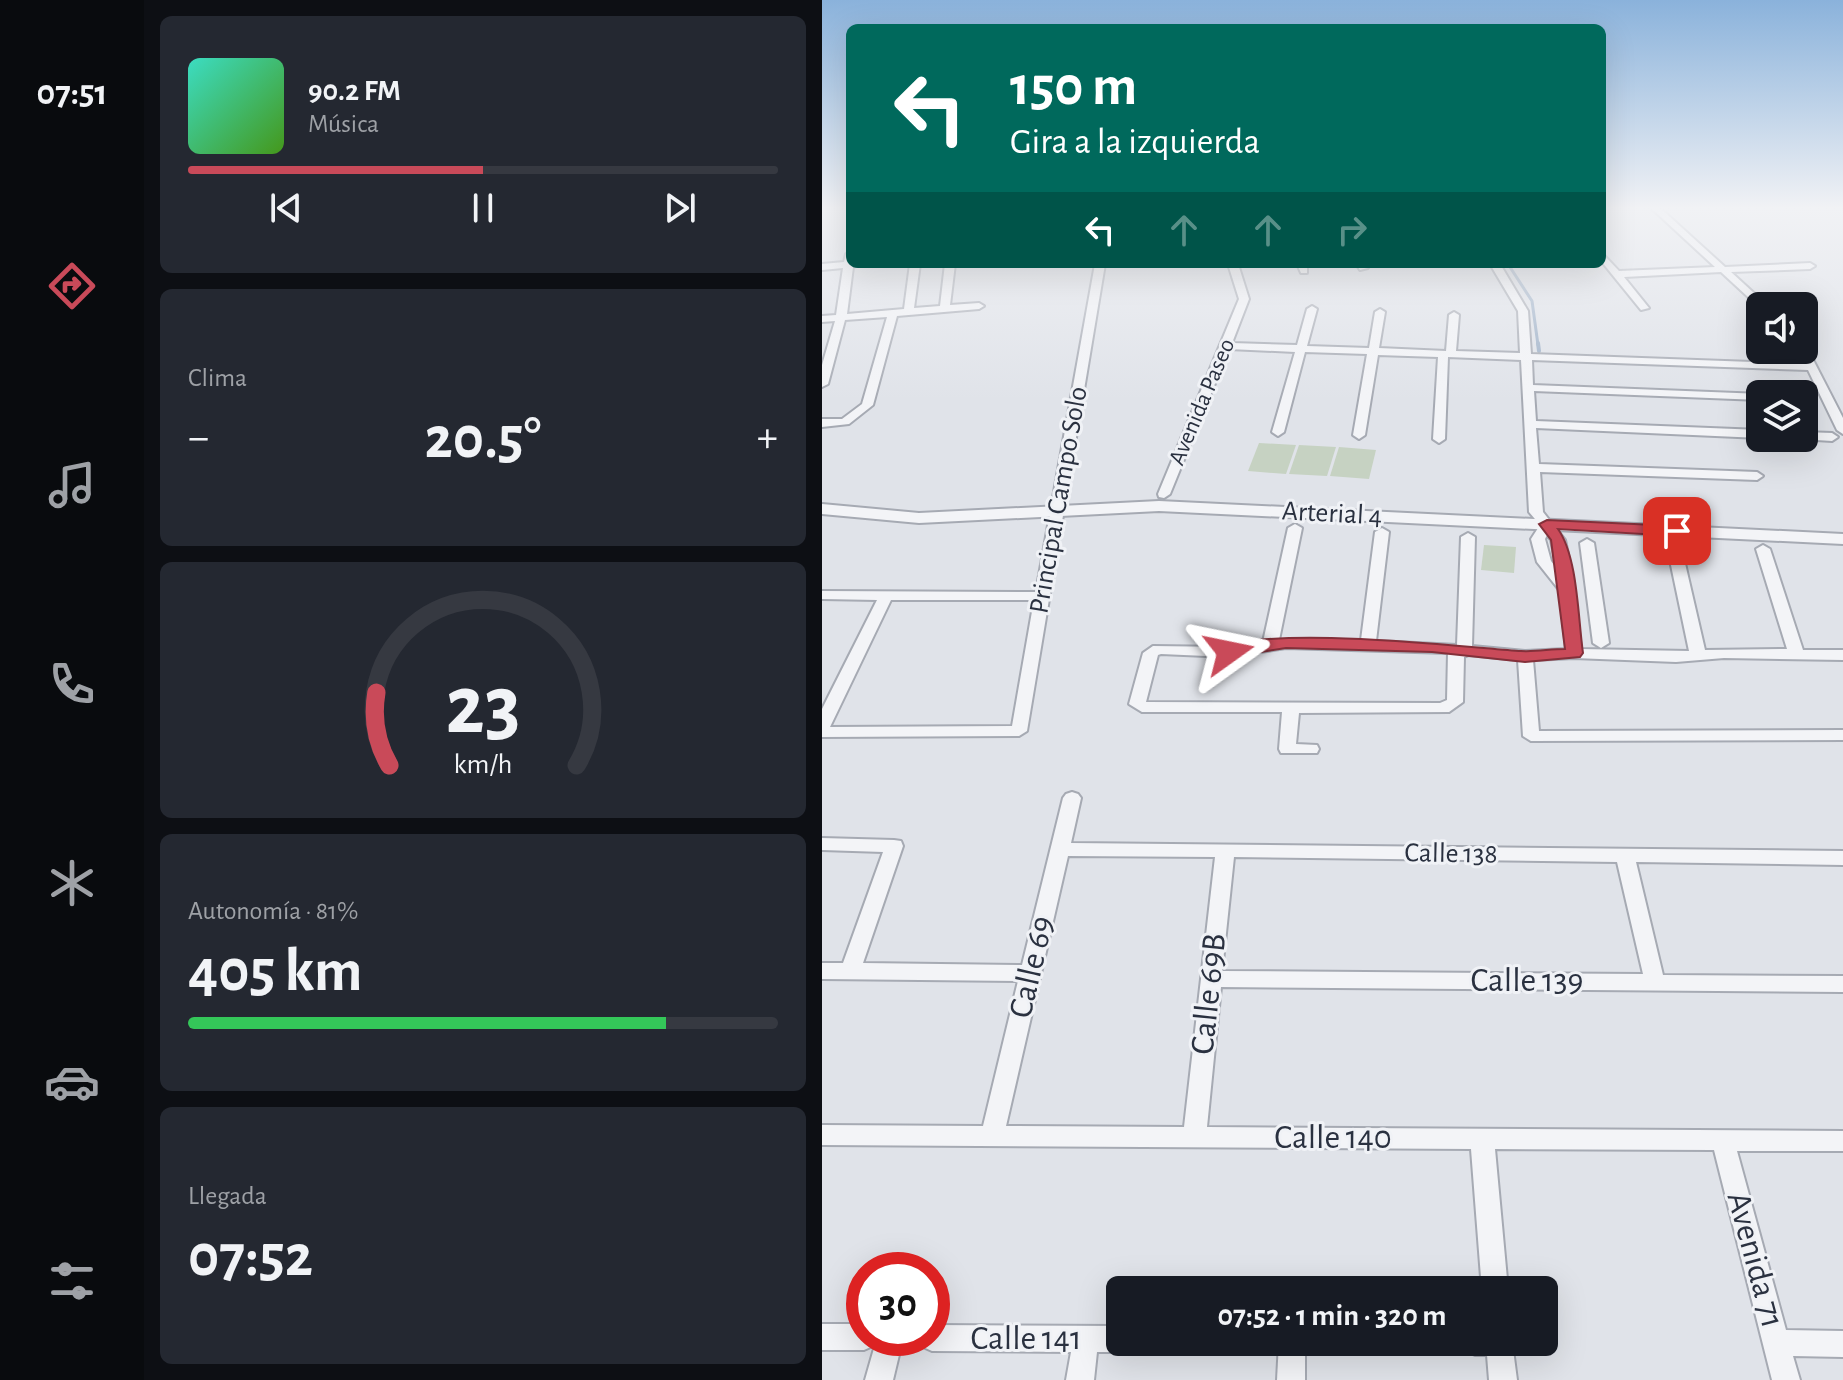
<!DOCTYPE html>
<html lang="es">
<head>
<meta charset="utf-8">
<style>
	body { margin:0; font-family:"Alegreya Sans",sans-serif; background:#242831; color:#f1f3f6; height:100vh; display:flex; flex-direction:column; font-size:30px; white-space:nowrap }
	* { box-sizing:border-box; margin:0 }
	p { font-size:26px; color:#9ea1a6 }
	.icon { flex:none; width:44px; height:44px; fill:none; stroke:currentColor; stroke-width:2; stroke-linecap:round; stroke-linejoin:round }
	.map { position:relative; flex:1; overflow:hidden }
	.drawer { display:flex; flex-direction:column; gap:16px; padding:16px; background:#0d0f14; width:678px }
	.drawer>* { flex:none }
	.hud { position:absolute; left:24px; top:24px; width:760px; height:244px; border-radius:12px; box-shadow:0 8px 32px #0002; background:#00695c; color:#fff; overflow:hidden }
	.buttons { position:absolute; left:924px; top:292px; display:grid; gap:16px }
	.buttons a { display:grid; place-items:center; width:72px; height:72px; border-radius:12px; background:#171b24; box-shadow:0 8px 32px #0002; font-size:40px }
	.speed { position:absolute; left:24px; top:1252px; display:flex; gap:16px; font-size:40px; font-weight:700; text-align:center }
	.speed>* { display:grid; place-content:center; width:104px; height:104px; border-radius:50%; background:#171b24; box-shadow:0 8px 32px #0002; line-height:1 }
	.speed .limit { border:12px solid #d22; background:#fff; color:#111 }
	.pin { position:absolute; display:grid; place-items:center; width:68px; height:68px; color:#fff; margin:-34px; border-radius:16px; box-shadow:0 4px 12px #0006 }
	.me { position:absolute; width:88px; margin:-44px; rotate:78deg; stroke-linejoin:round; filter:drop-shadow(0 0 6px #0008) }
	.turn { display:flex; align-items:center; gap:28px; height:168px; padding:0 32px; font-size:36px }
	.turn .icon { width:104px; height:104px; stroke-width:2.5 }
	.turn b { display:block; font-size:56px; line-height:68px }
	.lanes { display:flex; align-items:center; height:76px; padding:0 32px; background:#0003; justify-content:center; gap:40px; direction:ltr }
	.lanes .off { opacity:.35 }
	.big { font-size:60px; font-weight:600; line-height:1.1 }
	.drawer .widget { flex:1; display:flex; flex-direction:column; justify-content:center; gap:12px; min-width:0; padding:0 28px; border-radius:12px; background:#242831 }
	.drawer .dial { align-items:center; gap:0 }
	.dial svg { height:208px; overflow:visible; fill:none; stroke:#363941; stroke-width:7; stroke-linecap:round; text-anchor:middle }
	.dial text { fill:#f1f3f6; stroke:none }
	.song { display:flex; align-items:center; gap:24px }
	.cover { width:96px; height:96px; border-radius:12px; background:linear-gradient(135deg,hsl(170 70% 55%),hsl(100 70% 35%)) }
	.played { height:8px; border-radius:4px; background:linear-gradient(90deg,#c94a59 50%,#363941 50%) }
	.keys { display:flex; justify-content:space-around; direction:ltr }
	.heat { display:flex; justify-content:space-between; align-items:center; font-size:44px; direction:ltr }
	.charge { height:12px; border-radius:6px; background:linear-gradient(90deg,#34c759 81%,#363941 0) }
	.trip { position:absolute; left:284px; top:1276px; width:452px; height:80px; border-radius:12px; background:#171b24; box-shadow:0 8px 32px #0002; font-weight:600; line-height:80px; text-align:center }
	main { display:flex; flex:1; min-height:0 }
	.dock { display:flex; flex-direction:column; width:144px; justify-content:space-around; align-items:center; background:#090b0e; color:#9ea1a6 }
	.dock .icon { width:56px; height:56px }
	.dock .on { color:#c94a59 }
	.dock b { font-size:36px; color:#f1f3f6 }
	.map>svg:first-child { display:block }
	.green { fill:#c6d2c2 }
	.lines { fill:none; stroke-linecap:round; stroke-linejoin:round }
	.stream-far1 { stroke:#9db0c7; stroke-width:3 }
	.stream { stroke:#9db0c7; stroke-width:4 }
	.minor-casing { stroke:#a6aab3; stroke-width:4 }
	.tertiary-casing { stroke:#a6aab3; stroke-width:4 }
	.minor { fill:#f3f4f7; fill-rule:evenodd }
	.tertiary { fill:#f3f4f7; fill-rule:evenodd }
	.route { fill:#c94a59; stroke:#83303a; stroke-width:2 }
	.labels { text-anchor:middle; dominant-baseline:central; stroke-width:6; stroke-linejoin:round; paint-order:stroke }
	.far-street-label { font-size:24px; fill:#2a3140; stroke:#f0f2f6 }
	.street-label { font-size:28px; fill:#2a3140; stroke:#f0f2f6 }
	.near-street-label { font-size:34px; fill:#2a3140; stroke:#f0f2f6 }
</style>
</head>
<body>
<main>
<nav class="dock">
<b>07:51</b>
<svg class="icon on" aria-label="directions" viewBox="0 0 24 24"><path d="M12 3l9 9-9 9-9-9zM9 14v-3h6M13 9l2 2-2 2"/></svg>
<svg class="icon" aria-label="music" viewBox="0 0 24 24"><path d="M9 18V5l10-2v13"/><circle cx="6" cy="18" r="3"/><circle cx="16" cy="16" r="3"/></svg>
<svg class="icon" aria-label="phone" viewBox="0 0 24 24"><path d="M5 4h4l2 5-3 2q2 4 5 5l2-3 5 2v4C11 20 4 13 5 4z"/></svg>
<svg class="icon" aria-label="climate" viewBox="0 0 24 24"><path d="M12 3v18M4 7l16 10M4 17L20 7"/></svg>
<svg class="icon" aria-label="car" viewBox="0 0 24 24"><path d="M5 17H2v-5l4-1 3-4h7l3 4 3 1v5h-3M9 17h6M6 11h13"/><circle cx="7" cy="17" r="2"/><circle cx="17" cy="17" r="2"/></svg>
<svg class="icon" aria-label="filters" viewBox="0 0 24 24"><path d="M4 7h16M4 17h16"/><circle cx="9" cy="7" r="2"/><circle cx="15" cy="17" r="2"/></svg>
</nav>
<section class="drawer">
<div class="widget">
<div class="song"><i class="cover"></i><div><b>90.2 FM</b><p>Música</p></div></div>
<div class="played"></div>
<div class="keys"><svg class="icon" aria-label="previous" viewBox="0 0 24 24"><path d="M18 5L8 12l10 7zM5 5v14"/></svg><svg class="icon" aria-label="pause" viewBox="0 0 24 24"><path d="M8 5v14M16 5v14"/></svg><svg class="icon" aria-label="next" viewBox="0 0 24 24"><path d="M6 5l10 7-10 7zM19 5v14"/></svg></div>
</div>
<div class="widget"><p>Clima</p>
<div class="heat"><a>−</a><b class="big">20.5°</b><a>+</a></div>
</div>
<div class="widget dial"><svg viewBox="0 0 100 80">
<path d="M14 69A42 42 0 1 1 86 69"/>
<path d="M14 69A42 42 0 0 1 9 41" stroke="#c94a59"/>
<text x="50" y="56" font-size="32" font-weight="700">23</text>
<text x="50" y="72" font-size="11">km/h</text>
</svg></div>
<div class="widget"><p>Autonomía · 81%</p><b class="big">405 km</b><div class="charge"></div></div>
<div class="widget"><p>Llegada</p><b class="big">07:52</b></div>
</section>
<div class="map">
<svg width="1021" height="1380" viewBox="0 0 1021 1380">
	<rect width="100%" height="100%" fill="#e0e3e9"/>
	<g class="green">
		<path d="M437,443L474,445L464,474L426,471Z"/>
		<path d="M477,445L514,447L505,476L467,474Z"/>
		<path d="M517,447L554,450L547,479L508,476Z"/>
		<path d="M662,545L694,547L692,573L659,570Z"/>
	</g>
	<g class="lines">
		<path class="stream-far1" d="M686,264L710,301L716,345"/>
		<path class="stream" d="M716,343L717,351"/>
		<defs>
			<g id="minor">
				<path d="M828,207H837L903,267L988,263L993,266L988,269L909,272L946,306H938V308L899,272L802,277L827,308L819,310L780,262V253L797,271L893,267Z"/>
				<path d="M28,251V264H40L31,267L25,314L82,309L88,264H98L92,308L118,306L123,264H133L128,305L157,303L162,306L157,309L75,316L51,405L27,424L0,427V419H20L40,404L65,317L23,320L6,384L0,387V365L13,321L0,322V316L14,315L21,268L0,270V264L22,262L24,254Z"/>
				<path d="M273,264H283L205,731L197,736L0,737V709L55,600L0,599V591L214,592ZM69,600H212L190,726L8,727Z"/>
				<path d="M406,264H416L427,299L410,343L475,345L485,309L490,306L495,309L485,346L547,348L553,312L558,309L563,312L557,348L624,351L627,315L632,312L637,315L634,351L698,353L696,311L668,264H678L706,311L709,354L982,364L976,350L985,348L1021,418V434L1015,430L986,370L710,360L711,385L940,394L938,400L712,391L714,421L938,430V438L714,428L717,464L935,472L941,476L935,480L718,472L721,512L743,540L751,578L759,649L867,651L845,546L852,542L859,546L883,650L965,649L934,549L941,545L948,549L981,650H1021V660L902,658L854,662L752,658L711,660L717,731L1021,730V740L709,741L701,736L696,660L647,655L642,657L641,702L627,712L477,713L474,744L495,745L497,749L495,753H459L457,749L460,712H320L307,704L321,653L331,646L407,647L441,642L466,528L473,524L480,528L457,640H539L553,532L560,528L567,532L554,641L635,645L639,537L646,533L653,537L650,646L703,651L744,649L738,591L715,562L709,539L718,525L707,512L699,360L626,357L623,439L617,443L611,439L616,357L556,355L543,435L537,439L531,435L545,354L483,352L462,432L456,436L450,432L473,352L407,349L348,494L342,498L337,497L336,494L417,299ZM725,535L729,540L735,569L729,561L723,539ZM464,648L626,653L625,700L618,703L324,702L336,655L339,654L407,657Z"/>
				<path d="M475,264H485V273H479Z"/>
				<path d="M534,264H544L546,268L538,270Z"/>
				<path d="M982,396L992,397L994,399L982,402Z"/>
				<path d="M982,432L1010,433L1016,437L1010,441L978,439L982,438Z"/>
				<path d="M765,539L772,543L787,643L779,648L771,643L758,543Z"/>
				<path d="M250,792L256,794L259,798L249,843L1021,851V865L814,862L841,975L1021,976V992L399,987L385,1127L1021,1131V1151H915L964,1330L1021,1331V1357L971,1356L978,1380H950L892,1150L673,1149L686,1290H660L649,1149L0,1145V1125L161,1126L196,981L0,979V963H21L61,852L0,850V838L72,840L79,841L81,846L41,963L200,965L241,798L244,794ZM246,856L393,857L362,1127L184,1126ZM412,857L795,862L821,974L400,971Z"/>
				<path d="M0,1324H42V1338H81L71,1380H43L55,1338L51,1346L42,1350H0Z"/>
				<path d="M110,1325L298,1326V1342H310L307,1348L298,1352H275L272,1380H244L249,1352L110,1351L101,1347L97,1338H110Z"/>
				<path d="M457,1342H483V1380H455Z"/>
				<path d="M640,1342H690L695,1380H667L665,1355H653L644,1351Z"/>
			</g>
			<path id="tertiary" d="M337,501L1021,534V544L337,511L97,523L0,514V504L97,513Z"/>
		</defs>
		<use href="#minor" class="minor-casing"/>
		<use href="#tertiary" class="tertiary-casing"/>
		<use href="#minor" class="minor"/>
		<use href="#tertiary" class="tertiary"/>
	</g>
	<linearGradient id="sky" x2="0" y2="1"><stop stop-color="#8ab2db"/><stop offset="0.52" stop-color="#f1f2f5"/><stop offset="1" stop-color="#f1f2f5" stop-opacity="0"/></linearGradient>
	<rect width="1021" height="400" fill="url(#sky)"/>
	<path class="route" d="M725,520L855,526L863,531L855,536L736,529C756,557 756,619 761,653L758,657L703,662L610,652L464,648L407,657L398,652C429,622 650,648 699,651C714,652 728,649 743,649L729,540L717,524Z"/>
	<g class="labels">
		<g class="far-street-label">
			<text transform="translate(380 402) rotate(-67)">Avenida Paseo</text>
		</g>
		<g class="street-label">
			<text transform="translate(237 500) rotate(-80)">Principal Campo Solo</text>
			<text transform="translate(510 514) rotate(3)">Arterial 4</text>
			<text transform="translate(629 854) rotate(1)">Calle 138</text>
		</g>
		<g class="near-street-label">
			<text transform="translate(210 967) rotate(-77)">Calle 69</text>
			<text x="705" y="981">Calle 139</text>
			<text transform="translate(387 994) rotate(-84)">Calle 69B</text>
			<text x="511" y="1138">Calle 140</text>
			<text transform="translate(933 1260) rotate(75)">Avenida 71</text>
			<text x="204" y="1339">Calle 141</text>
		</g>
	</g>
</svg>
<div class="buttons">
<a><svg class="icon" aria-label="sound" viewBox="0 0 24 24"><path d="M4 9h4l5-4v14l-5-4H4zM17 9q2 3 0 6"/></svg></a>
<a><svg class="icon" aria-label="layers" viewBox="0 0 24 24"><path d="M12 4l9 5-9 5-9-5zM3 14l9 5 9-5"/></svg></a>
</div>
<div class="speed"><div class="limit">30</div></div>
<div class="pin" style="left:855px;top:531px;background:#d93025"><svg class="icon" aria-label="arrive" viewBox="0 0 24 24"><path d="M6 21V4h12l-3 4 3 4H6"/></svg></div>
<svg class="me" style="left:407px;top:652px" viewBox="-20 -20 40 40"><path d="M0-17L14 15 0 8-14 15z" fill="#c94a59" stroke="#fff" stroke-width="4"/></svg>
<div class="trip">07:52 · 1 min · 320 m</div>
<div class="hud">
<div class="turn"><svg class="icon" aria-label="left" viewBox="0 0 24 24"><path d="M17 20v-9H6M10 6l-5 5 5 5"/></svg><div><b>150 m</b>Gira a la izquierda</div></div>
<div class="lanes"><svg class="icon" aria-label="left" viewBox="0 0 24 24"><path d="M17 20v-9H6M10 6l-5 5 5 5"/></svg><svg class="icon off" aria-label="ahead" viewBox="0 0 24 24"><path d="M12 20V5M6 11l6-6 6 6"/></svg><svg class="icon off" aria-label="ahead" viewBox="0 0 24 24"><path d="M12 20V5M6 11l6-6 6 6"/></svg><svg class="icon off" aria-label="right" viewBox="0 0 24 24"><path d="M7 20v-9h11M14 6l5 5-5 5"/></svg></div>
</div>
</div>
</main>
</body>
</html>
